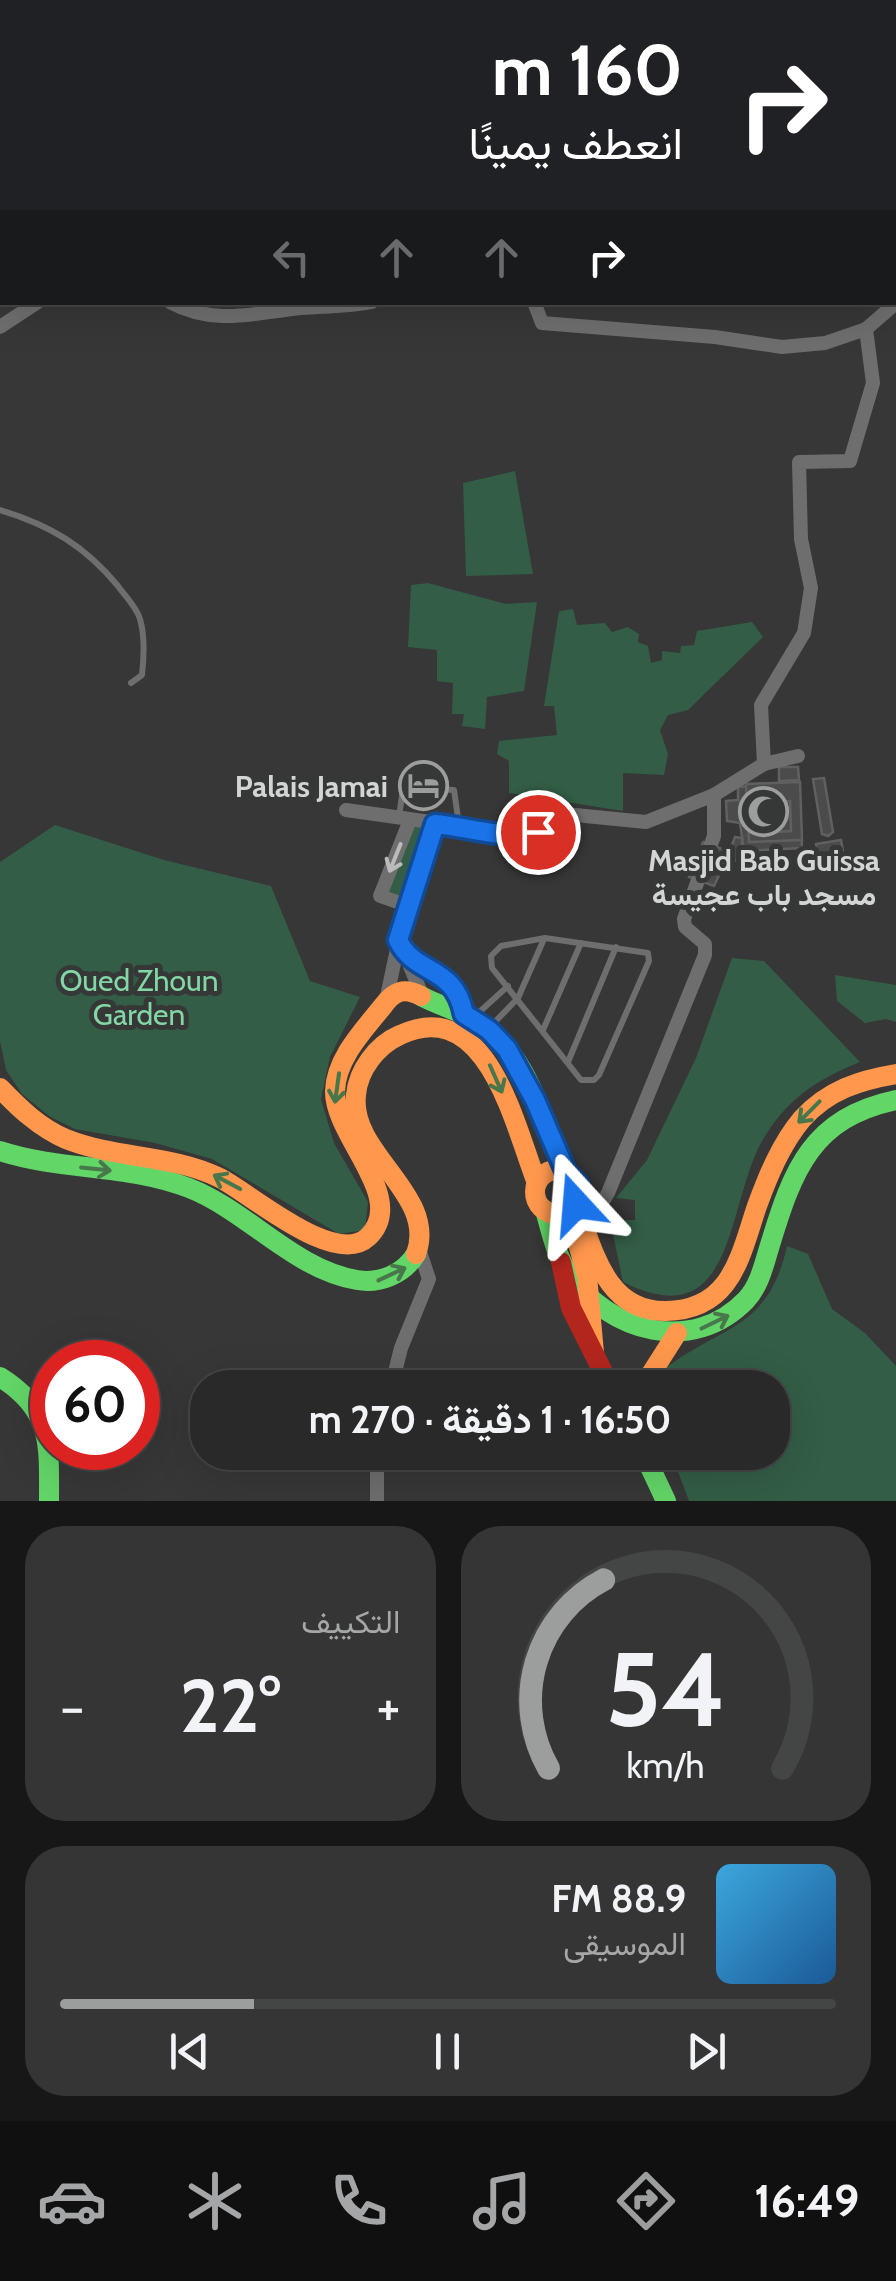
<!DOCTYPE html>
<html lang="ar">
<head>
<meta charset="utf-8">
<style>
	body { margin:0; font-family:Cabin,Vazirmatn,sans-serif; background:#343534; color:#f1f3f6; direction:rtl; height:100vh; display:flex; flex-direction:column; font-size:38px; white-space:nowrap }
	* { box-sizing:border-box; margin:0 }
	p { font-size:32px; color:#a5a6a8 }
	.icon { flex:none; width:55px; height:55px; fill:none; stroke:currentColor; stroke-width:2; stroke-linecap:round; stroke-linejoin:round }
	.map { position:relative; height:1501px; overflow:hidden; direction:ltr }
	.panel { display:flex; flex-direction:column; gap:25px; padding:25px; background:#161716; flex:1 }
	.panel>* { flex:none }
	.guide { position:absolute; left:0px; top:0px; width:898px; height:305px; box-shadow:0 10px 40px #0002,0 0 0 2px #444545; direction:rtl; background:#202124; color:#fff; overflow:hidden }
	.speed { position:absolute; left:30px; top:1340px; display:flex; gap:20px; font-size:50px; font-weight:700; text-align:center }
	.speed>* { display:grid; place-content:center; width:130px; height:130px; border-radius:50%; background:#282928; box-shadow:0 10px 40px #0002,0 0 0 2px #444545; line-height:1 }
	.speed .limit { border:15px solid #d22; background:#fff; color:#111 }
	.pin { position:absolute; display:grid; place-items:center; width:85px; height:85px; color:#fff; margin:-42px; border:5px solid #fff; border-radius:50%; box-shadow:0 2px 10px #0007 }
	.me { position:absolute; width:110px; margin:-55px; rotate:341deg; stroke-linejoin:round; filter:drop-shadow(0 0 8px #0008) }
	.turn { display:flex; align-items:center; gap:35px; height:210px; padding:0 50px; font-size:45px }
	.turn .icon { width:130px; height:130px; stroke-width:2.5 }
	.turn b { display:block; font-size:70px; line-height:85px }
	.lanes { display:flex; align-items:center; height:95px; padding:0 50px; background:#0003; justify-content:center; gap:50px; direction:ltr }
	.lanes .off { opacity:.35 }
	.big { font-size:75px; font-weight:700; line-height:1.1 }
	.panel .tile { flex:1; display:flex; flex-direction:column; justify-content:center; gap:15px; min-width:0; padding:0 35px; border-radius:40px; background:#343534 }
	.panel .dial { align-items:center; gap:0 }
	.dial svg { height:260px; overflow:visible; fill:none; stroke:#444545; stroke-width:7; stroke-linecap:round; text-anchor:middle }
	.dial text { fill:#f1f3f6; stroke:none }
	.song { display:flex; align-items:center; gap:30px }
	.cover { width:120px; height:120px; border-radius:15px; background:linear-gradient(135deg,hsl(200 70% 55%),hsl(210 70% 35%)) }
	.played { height:10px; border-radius:5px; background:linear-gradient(90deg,#9c9e9d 25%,#444545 25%) }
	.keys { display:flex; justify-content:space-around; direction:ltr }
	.heat { display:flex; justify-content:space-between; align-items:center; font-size:55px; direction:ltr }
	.panel .tiles { flex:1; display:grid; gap:25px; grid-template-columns:1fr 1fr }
	.tile:last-child { grid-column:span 2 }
	.trip { position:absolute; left:190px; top:1370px; width:600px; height:100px; border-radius:40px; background:#282928; box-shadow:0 10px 40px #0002,0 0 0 2px #444545; font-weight:700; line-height:100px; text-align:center; direction:rtl }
	.tabs { display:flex; height:160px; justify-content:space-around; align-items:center; background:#101010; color:#a5a6a8 }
	.tabs .icon { width:70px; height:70px }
	.tabs .selected { color:#9c9e9d }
	.tabs b { font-size:45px; color:#f1f3f6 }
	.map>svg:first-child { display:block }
	.green { fill:#335d46 }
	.building { fill:#4a4b4a; stroke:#5f605f; stroke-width:2.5; fill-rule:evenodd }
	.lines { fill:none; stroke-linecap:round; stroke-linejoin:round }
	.lane { stroke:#6d6e6d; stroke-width:6 }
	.street { stroke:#6d6e6d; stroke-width:14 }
	.fast { stroke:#63d668; stroke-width:20 }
	.slow { stroke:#ff974d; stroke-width:20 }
	.jam { stroke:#b3261e; stroke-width:20 }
	.oneway { stroke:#babbba }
	.oneway2 { stroke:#47774a }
	.route-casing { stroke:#114b97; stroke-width:25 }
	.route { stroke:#1a73e8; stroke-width:18 }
	.labels { text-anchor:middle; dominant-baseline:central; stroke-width:10; stroke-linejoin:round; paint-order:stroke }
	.poi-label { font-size:30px; font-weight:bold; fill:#d3d5d4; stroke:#353836; text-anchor:end }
	.park-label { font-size:30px; fill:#83d6a5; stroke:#353836 }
</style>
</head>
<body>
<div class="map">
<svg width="896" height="1501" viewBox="0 0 896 1501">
	<rect width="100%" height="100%" fill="#363736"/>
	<g class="green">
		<path d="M515,471L533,574L466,576L463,483Z"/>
		<path d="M428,583L506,604L537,602L524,691L487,697L485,729L462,726L464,714H452L453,683L437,681V650L408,647L411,585Z"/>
		<path d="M573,609L577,625L605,623L612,632L628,627L639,634L638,642L648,646L651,663L662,660V651L680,653L681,646L694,645L697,631L752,622L763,637L688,710L668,715L660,730L668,754L664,775L623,773V811L509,793V761L497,754L499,741L557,735L554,706H544L559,611Z"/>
		<path d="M411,815L435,818L407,905L380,895Z"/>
		<path d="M55,825L164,860L271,886L310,981L360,997L330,1057L321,1099L334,1143L368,1202L365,1230L339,1234L212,1159L155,1143L75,1129L49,1116L22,1094L6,1070L0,1041V862Z"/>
		<path d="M732,958L764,961L860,1062C816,1080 785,1100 761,1143C726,1208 735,1338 623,1282L610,1220H635V1200L616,1198L647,1160L696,1058Z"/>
		<path d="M835,975L896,985V1022L886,1019L865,1023L837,1001Z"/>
		<path d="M787,1246L808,1254L832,1309L865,1333L896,1366V1501H689L671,1453L772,1452V1388L664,1387L662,1371C719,1325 768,1332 787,1246Z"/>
	</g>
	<g class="building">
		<path d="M779,767H798L799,780L779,781Z"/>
		<path d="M824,778L833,832L828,836L822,834L813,779Z"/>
		<path d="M799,781L802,848L744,851L740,823L727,821L726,801L738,800V787Z"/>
		<path d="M800,782L802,840L749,842L746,784ZM790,801L791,831L759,833L758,803Z"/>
		<path d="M735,837L742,838L741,862L727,858Z"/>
		<path d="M841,840L844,857L818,861L816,844Z"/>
		<path d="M703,842L730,852L714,886L689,877Z"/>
	</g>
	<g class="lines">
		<g class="lane">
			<path d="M0,510C50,525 85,546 118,586C125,596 137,608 140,619C145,636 144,657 142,675L131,683"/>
			<path d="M399,817L403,788L454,790L459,825"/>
			<path d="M545,938L648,953L649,961L599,1075L594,1080H581L492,968L491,956L501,946Z"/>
			<path d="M475,1016L508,986"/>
			<path d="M492,1025L518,998L544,939"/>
			<path d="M543,1030L581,943"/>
			<path d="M568,1062L616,947"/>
		</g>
		<g class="street">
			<path d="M37,2L39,0"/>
			<path d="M0,31L2,30"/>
			<path d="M170,302C214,326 255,313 301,308C325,306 348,307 372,302"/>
			<path d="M534,302L542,323L715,337L782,347L825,343L866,329L896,303"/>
			<path d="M0,327L38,302"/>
			<path d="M764,764L761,705L804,633L811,588L801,539L799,462L850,461L873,383L866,329"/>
			<path d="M346,810L515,834H537L545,812L646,822L714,795L764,764L798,756"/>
			<path d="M409,906L380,896L410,820"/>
			<path d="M405,954L422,995"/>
			<path d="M386,1001L399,940L435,824"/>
			<path d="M583,1222L598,1209L608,1193L705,955V944L685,927L684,919L714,836V795"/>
			<path d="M391,1388L401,1348L429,1279L419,1249"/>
			<path d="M377,1452V1501"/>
		</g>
		<g class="fast">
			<path d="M404,953L450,983L464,1013"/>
			<path d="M421,996C439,1006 461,1011 479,1022C528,1053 543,1122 566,1172"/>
			<path d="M0,1151C61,1171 128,1164 189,1188C248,1211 293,1269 357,1280C380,1284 404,1274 416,1254"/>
			<path d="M545,1210C551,1231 556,1256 569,1274C610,1333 693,1355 746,1300C760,1285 764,1264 770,1245C793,1169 812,1118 896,1100"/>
			<path d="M0,1377C53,1410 49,1444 49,1501"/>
			<path d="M643,1452L666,1501"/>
		</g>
		<g class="slow">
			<path d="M0,1088C19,1108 40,1128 66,1139C116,1159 171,1154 220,1178C251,1194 335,1268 368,1237C409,1198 334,1137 335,1091C336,1058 364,1030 383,1006C394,991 404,987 421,996"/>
			<circle cx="557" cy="1192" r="22"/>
			<path d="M576,1204C593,1249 605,1312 666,1311C732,1310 740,1256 757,1206C768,1176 781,1144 802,1119C828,1090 860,1080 896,1074"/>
			<path d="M569,1211L587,1276L594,1353"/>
			<path d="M416,1254C438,1194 349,1154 356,1095C358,1070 377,1045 400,1035C488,994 515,1128 537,1183"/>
			<path d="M642,1388L677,1333"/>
		</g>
		<path class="jam" d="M561,1262L571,1308L611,1388"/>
	</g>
	<defs><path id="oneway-shaft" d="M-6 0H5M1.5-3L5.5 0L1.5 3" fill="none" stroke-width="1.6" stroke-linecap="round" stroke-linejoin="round" transform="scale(2.5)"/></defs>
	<use class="oneway" href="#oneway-shaft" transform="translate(395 858) rotate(112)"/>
	<g class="oneway2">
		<use href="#oneway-shaft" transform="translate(496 1079) rotate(66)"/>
		<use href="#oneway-shaft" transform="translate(337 1088) rotate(98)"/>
		<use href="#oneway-shaft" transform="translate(809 1112) rotate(135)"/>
		<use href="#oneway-shaft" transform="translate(96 1169) rotate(6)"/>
		<use href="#oneway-shaft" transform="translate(227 1182) rotate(-152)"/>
		<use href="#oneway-shaft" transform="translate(392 1274) rotate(-25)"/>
		<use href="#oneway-shaft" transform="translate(715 1322) rotate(-26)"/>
	</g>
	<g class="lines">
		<defs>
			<path id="route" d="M538,832C516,842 462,826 435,824L398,940C415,976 454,964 464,1014L489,1030L507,1049L535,1100L566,1172L578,1184L579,1196L576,1204"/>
		</defs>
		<use href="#route" class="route-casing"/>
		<use href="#route" class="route"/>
	</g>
	<defs>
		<symbol id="hotel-ring" viewBox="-11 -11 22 22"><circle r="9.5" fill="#353836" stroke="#9c9e9d" stroke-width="1.5"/><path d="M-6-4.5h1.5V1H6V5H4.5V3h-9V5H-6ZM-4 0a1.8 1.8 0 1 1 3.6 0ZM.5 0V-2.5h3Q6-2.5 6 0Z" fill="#9c9e9d"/></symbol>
		<symbol id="mosque-ring" viewBox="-11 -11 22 22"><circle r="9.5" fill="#353836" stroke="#9c9e9d" stroke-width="1.5"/><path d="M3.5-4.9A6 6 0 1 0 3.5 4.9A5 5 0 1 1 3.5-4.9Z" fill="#9c9e9d"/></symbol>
	</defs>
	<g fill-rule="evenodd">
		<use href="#hotel-ring" x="396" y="758" width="55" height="55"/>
		<use href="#mosque-ring" x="736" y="784" width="55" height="55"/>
	</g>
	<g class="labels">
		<g class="poi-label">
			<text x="388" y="786">Palais Jamai</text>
			<text x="764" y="860" text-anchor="middle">Masjid Bab Guissa<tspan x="764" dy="34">مسجد باب عجيسة</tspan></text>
		</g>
		<g class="park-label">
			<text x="139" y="980">Oued Zhoun<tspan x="139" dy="34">Garden</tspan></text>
		</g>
	</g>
</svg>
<div class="speed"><div class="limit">60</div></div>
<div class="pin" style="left:538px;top:832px;background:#d93025"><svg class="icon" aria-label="arrive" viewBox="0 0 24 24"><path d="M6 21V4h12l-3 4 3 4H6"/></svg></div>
<svg class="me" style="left:576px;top:1204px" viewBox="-20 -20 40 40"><path d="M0-17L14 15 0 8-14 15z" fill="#1a73e8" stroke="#fff" stroke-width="4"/></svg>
<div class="trip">16:50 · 1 دقيقة · 270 m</div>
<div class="guide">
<div class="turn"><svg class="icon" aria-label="right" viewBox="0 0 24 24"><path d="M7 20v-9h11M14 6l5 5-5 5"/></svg><div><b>160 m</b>انعطف يمينًا</div></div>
<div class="lanes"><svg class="icon off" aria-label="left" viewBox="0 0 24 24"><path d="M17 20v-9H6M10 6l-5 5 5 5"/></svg><svg class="icon off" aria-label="ahead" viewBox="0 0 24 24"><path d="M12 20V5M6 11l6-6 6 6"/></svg><svg class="icon off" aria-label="ahead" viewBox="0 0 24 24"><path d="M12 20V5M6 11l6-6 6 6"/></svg><svg class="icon" aria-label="right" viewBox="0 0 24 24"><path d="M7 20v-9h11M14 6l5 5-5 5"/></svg></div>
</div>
</div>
<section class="panel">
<div class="tiles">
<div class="tile dial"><svg viewBox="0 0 100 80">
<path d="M14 69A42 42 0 1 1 86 69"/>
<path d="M14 69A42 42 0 0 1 31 11" stroke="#9c9e9d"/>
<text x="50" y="56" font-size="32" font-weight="700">54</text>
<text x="50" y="72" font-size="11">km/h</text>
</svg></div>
<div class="tile"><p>التكييف</p>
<div class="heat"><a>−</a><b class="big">22°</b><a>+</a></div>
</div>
<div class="tile">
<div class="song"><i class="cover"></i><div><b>88.9 FM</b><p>الموسيقى</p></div></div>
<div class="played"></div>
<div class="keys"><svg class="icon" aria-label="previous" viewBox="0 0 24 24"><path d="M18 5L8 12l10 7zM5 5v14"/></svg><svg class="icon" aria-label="pause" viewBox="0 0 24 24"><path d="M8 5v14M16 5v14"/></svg><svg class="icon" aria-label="next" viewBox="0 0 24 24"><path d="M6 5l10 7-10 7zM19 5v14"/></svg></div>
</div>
</div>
</section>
<nav class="tabs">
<b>16:49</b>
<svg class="icon selected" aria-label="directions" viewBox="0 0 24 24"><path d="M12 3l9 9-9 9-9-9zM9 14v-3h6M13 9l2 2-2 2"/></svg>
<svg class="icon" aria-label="music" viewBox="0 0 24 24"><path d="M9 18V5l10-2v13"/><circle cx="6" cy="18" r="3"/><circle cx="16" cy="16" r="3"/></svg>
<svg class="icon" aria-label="phone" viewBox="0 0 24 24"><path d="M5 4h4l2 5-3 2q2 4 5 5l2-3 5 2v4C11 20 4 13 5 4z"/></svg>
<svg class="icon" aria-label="climate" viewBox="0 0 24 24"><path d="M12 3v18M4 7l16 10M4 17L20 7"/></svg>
<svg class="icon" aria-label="car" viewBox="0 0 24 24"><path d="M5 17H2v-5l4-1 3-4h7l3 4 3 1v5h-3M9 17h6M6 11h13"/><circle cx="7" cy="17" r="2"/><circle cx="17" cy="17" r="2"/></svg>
</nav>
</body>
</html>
